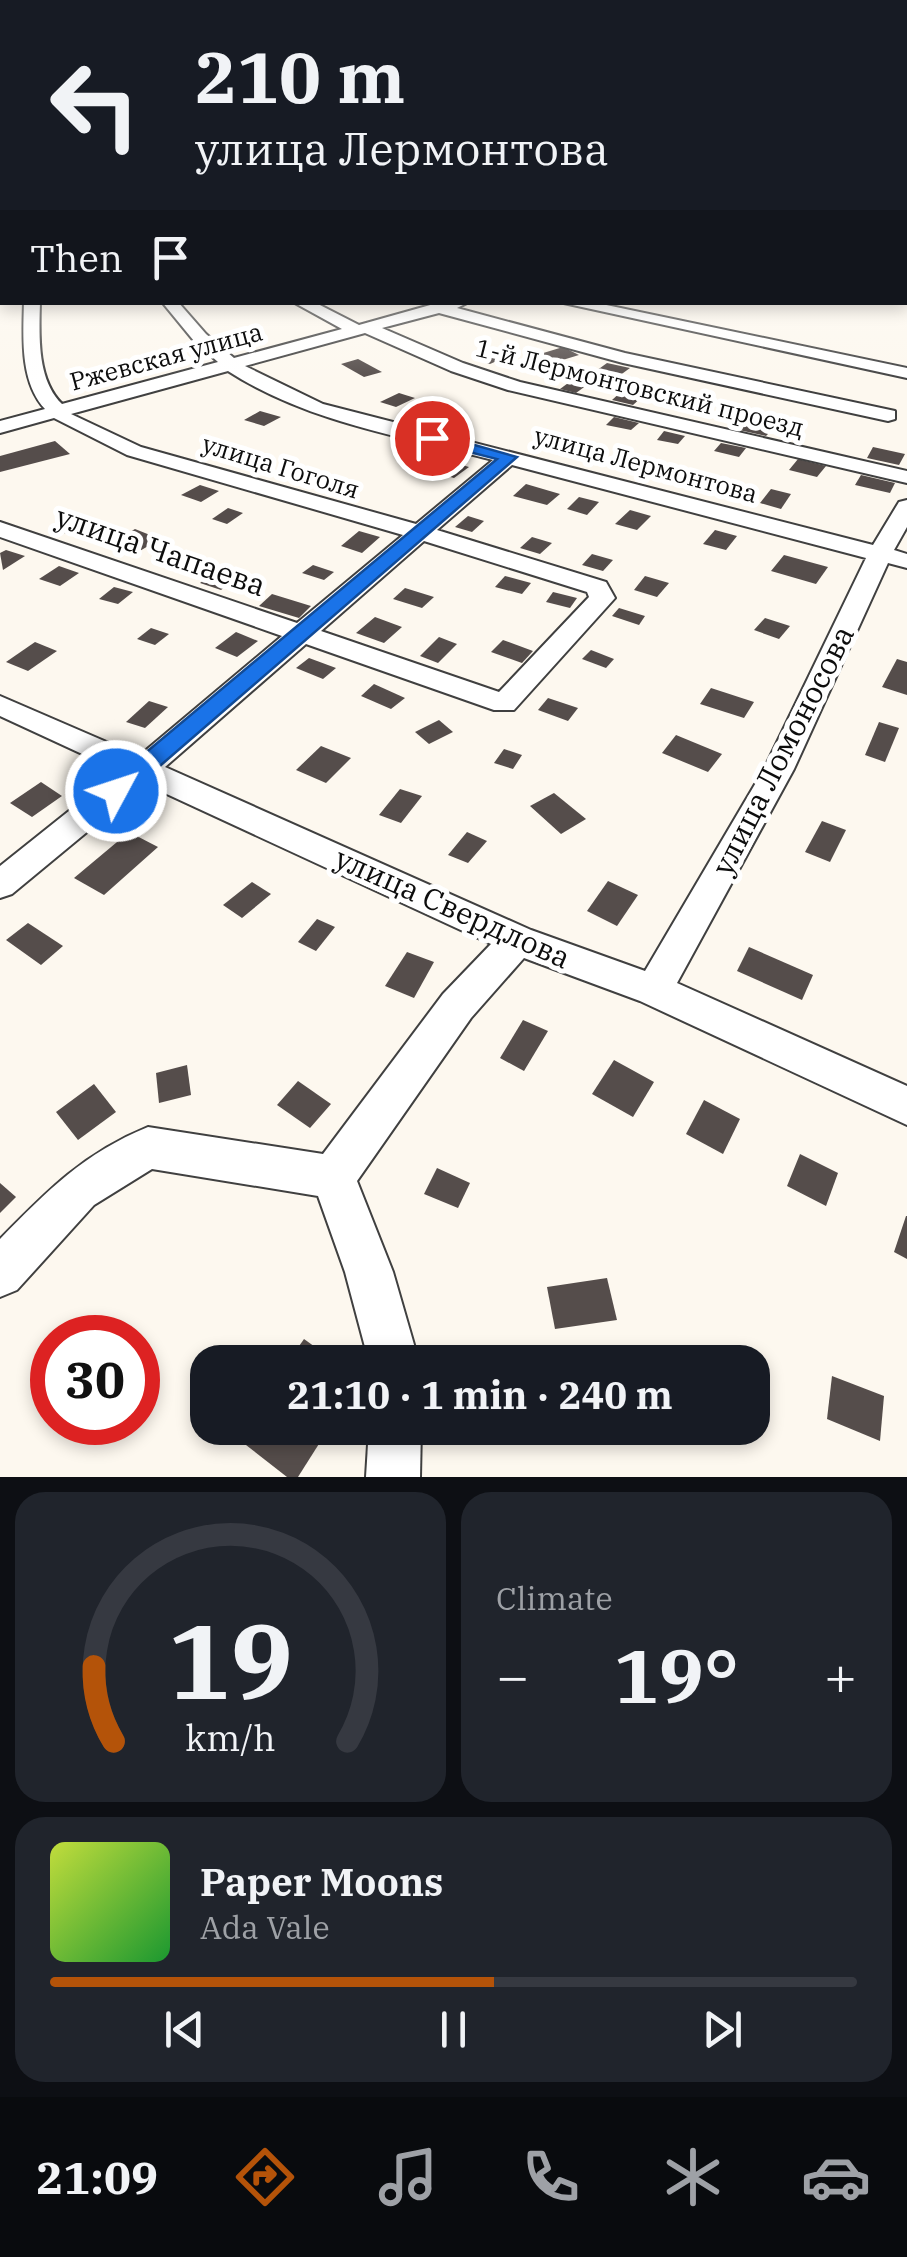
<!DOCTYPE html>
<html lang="en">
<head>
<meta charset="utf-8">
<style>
	body { margin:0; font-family:"IBM Plex Serif",serif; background:#20242c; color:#f1f3f6; height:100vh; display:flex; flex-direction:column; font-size:38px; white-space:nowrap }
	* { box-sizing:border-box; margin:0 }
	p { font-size:32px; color:#9ea1a6 }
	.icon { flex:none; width:55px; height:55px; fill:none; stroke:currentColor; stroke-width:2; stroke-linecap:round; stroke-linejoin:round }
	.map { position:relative; height:1477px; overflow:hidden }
	.sheet { display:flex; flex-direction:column; gap:15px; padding:15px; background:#0d0f14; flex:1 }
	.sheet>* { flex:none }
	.guide { position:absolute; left:0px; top:0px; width:908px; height:305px; box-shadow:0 5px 15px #0003; background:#171b24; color:#f1f3f6; overflow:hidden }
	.speed { position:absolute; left:30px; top:1315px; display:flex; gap:20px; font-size:50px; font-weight:700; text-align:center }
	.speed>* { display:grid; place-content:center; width:130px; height:130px; border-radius:50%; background:#171b24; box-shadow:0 5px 15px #0003; line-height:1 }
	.speed .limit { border:15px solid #d22; background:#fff; color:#111 }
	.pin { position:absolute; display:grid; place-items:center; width:85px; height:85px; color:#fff; margin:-42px; border:5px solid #fff; border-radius:50%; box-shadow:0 2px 10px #0007 }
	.me { position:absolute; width:110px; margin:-55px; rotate:50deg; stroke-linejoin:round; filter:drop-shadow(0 0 8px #0008) }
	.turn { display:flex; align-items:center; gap:35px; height:210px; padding:0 30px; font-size:45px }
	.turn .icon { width:130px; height:130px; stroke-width:2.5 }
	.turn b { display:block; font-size:70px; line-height:85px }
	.then { display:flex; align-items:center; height:95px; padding:0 30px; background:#0003; gap:20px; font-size:38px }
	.big { font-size:75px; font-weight:700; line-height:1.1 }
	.sheet .tile { flex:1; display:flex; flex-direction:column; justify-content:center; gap:15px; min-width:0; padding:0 35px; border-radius:30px; background:#20242c }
	.sheet .dial { align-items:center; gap:0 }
	.dial svg { height:260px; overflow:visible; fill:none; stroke:#363941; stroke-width:7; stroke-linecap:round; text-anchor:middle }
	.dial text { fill:#f1f3f6; stroke:none }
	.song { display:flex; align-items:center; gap:30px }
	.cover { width:120px; height:120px; border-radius:15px; background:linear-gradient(135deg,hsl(70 70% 55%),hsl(130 70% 35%)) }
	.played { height:10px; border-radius:5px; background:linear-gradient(90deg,#b45309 55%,#363941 55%) }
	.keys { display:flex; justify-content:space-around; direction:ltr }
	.heat { display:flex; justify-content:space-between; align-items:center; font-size:55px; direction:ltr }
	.sheet .tiles { flex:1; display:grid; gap:15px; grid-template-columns:1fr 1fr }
	.tile:last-child { grid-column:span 2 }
	.trip { position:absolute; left:190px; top:1345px; width:580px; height:100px; border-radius:30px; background:#171b24; box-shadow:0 5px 15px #0003; font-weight:700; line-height:100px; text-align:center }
	.menu { display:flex; height:160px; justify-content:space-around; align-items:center; background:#090b0e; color:#9ea1a6 }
	.menu .icon { width:70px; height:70px }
	.menu .active { color:#b45309 }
	.menu b { font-size:45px; color:#f1f3f6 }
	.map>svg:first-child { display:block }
	.building { fill:#554d4b }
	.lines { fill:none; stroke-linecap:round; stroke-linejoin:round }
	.minor-casing { stroke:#404040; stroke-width:4 }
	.major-casing { stroke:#1e1e1e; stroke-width:3 }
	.minor { fill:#fff; fill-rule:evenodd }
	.major { fill:#eab672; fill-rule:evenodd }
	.route { fill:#1a73e8; stroke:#114b97; stroke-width:2.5 }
	.labels { text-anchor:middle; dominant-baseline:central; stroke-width:10; stroke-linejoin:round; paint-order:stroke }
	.far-street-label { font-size:25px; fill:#0d0d0d; stroke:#fff }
	.street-label { font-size:30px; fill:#0d0d0d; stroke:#fff }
</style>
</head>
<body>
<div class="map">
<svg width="907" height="1477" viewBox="0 0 907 1477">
	<rect width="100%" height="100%" fill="#fdf8ef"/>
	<g class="building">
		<path d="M563,347L579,355L556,362L540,354Z"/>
		<path d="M493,350L510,355L490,364L474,359Z"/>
		<path d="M358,359L382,372L364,377L341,364Z"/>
		<path d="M607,363L630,368L619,376L596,371Z"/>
		<path d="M575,378L591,382L576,393L560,389Z"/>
		<path d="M622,391L643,396L633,405L612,400Z"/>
		<path d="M399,393L415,398L396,407L380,402Z"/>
		<path d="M260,411L281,417L264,426L244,420Z"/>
		<path d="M614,417L639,423L631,430L606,425Z"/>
		<path d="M747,421L774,428L766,436L739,430Z"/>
		<path d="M664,431L685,436L678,444L657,440Z"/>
		<path d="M568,440L586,444L573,456L554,452Z"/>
		<path d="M55,441L70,454L0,472V456Z"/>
		<path d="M721,443L746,448L739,457L714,451Z"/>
		<path d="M873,447L905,454L899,465L867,458Z"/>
		<path d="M632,456L653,462L641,473L620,467Z"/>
		<path d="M798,459L826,466L817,477L789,470Z"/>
		<path d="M452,462L469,467L454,478L437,473Z"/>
		<path d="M861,475L895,483L890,493L855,485Z"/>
		<path d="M705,476L723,481L715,492L696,487Z"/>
		<path d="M526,484L560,494L547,505L513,496Z"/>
		<path d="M200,485L219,491L201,502L181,495Z"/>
		<path d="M771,489L791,494L781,509L760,503Z"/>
		<path d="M579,497L599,502L587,515L567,509Z"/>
		<path d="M228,508L243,513L227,524L212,519Z"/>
		<path d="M630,510L651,516L637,530L615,524Z"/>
		<path d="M80,516L96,522L72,536L56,530Z"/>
		<path d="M468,516L484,521L472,532L455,527Z"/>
		<path d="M135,529L160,539L133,555L108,545Z"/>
		<path d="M715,530L737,536L726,550L703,544Z"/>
		<path d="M359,531L380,537L362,553L341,546Z"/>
		<path d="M532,537L552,543L540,554L520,548Z"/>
		<path d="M6,550L25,556L3,570L0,553Z"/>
		<path d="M592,554L613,560L603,571L582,565Z"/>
		<path d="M784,555L828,567L816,584L771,571Z"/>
		<path d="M313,565L334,572L324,580L302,573Z"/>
		<path d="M59,566L79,573L60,586L39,579Z"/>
		<path d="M217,570L238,577L221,590L200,583Z"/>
		<path d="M505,576L531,583L522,594L495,587Z"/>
		<path d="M645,576L669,583L657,597L634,590Z"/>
		<path d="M114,587L133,592L118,604L99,599Z"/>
		<path d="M405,588L434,597L422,608L393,599Z"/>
		<path d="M553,592L577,598L570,608L546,602Z"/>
		<path d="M272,594L311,606L299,618L259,606Z"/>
		<path d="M619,608L645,616L639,625L612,616Z"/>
		<path d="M375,617L402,627L384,643L356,633Z"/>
		<path d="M765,618L790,626L779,639L754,630Z"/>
		<path d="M151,628L169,634L155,645L137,639Z"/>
		<path d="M236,632L258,641L237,657L215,648Z"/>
		<path d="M439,637L457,644L438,663L420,656Z"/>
		<path d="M503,640L533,651L522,663L491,652Z"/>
		<path d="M35,642L57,651L28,671L6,662Z"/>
		<path d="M591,650L614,659L606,668L582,659Z"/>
		<path d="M309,658L336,668L323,679L296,668Z"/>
		<path d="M897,659L907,662V695L882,687Z"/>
		<path d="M374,684L405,698L391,709L361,696Z"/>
		<path d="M711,688L754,702L744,718L700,704Z"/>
		<path d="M548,698L578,708L568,721L538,710Z"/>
		<path d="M149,701L168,707L145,728L126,722Z"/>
		<path d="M439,720L453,732L429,744L415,732Z"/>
		<path d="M879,722L899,728L885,762L865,755Z"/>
		<path d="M676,735L722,754L708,772L662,753Z"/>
		<path d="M321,746L351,758L326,783L296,770Z"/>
		<path d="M504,749L522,755L513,769L494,763Z"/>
		<path d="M41,782L62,796L32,817L10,803Z"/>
		<path d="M400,789L422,796L401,823L379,815Z"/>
		<path d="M554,793L586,819L561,834L530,806Z"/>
		<path d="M822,821L846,830L830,862L805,852Z"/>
		<path d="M129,832L158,847L104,895L74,878Z"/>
		<path d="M467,832L487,841L468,863L448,855Z"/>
		<path d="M608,881L638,895L617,926L587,911Z"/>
		<path d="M252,882L271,894L242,918L223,905Z"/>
		<path d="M317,919L335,927L316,951L298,942Z"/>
		<path d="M28,923L63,946L41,965L6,940Z"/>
		<path d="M749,947L813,975L802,1000L737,971Z"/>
		<path d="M407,952L434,962L414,998L385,986Z"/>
		<path d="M523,1020L548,1031L524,1071L500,1058Z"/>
		<path d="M614,1060L654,1082L633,1117L592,1094Z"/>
		<path d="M187,1065L191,1095L159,1103L156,1073Z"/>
		<path d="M298,1081L331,1104L310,1128L277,1105Z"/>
		<path d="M94,1084L116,1112L78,1140L56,1112Z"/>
		<path d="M704,1100L740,1119L723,1154L686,1134Z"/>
		<path d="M800,1154L838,1173L826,1206L787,1186Z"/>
		<path d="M437,1168L470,1183L458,1208L424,1194Z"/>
		<path d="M0,1183L16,1197L0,1213Z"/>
		<path d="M906,1216H907V1259L894,1252Z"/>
		<path d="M607,1278L617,1320L555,1329L547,1287Z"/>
		<path d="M304,1339L336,1362H288Z"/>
		<path d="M832,1376L884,1396L880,1441L827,1419Z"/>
		<path d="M244,1428H329L298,1477H287L237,1438Z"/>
		<path d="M534,1428H571L564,1445Z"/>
	</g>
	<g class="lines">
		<defs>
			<g id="minor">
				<path d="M2,188V196L0,197V189Z"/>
				<rect x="905" y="188" width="2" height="8"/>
				<path d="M2,218V227L0,228V219Z"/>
				<path d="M907,220V230L905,231V221Z"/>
				<rect x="0" y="253" width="2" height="8"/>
				<path d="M0,293H2L3,302L0,303Z"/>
				<path d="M24,302H40C39,336 37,380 62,404L218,362L194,341L162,302H178L206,334L234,358L342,329L293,302H314L359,325L441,302H469L457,308L625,353L895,411V419L888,421L623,363L439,313L382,328L463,363L520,382L907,471V483L508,390L451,371L365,333L245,366L323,404L873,545L899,502L907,500V527L894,550L907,554V568L888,563L794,769L677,983L907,1086V1125L640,1001L524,958L471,1018L357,1181L393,1272L419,1362H369L345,1272L318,1196L152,1169L94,1205L17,1290L0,1297V1239C47,1191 84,1153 148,1127L323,1154L443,994L491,944L145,784L12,894L0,898V866L119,771L0,716V696L139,756L282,636L0,537V522L297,623L403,535L127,455L54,418L0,433V421L45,409C20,382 23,338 24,302ZM228,371C307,422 403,437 493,460L416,524L141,447L71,414ZM512,465L866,558L764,769L645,971L531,930L165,767L306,644L494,710H514L615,598L606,582L437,530ZM424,541L587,592L589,597L499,692L321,631Z"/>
				<path d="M559,302H592L907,368V378Z"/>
				<path d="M369,1428H421L420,1477H366Z"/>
			</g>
			<path id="major" d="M905,276L907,277V289L905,288Z"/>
		</defs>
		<use href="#minor" class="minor-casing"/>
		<use href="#major" class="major-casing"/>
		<use href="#minor" class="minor"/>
		<use href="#major" class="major"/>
	</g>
	<linearGradient id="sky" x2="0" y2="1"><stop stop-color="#95c8eb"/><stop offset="0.46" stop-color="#fefcf8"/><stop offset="1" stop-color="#fefcf8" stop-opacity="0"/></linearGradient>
	<rect width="907" height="384" fill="url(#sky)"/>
	<path class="route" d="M432,433L517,457L124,797H107L103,791L107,785L497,459L426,441L424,438Z"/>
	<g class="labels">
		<g class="far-street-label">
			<text transform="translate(166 356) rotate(-15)">Ржевская улица</text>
			<text transform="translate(640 387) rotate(14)">1-й Лермонтовский проезд</text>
			<text transform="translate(646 464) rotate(15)">улица Лермонтова</text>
			<text transform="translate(281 466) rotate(17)">улица Гоголя</text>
		</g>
		<g class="street-label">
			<text transform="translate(161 550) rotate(19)">улица Чапаева</text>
			<text transform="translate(782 750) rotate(-63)">улица Ломоносова</text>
			<text transform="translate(453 907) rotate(24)">улица Свердлова</text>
		</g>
	</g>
</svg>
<div class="speed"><div class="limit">30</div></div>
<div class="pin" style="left:432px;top:438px;background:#d93025"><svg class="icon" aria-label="arrive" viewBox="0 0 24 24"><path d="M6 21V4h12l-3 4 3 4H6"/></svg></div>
<svg class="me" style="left:116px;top:791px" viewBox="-20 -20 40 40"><circle r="17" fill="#1a73e8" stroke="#fff" stroke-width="3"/><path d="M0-11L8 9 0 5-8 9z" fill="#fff"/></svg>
<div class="trip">21:10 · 1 min · 240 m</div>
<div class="guide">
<div class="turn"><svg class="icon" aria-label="left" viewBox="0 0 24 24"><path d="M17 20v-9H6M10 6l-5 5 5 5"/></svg><div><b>210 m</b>улица Лермонтова</div></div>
<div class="then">Then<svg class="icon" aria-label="arrive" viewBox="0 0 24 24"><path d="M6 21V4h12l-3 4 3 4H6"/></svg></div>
</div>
</div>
<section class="sheet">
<div class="tiles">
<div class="tile dial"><svg viewBox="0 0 100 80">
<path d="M14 69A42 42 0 1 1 86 69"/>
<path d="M14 69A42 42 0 0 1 8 46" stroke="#b45309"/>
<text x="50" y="56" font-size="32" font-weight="700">19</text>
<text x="50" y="72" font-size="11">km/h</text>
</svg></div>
<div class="tile"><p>Climate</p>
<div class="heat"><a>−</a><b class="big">19°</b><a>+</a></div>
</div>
<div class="tile">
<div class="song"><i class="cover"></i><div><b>Paper Moons</b><p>Ada Vale</p></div></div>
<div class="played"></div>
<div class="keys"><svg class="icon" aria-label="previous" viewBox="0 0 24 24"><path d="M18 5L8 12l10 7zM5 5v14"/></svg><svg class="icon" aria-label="pause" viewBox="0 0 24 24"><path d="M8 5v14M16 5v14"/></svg><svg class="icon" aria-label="next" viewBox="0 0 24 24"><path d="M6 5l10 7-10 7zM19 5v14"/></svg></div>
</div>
</div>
</section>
<nav class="menu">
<b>21:09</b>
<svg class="icon active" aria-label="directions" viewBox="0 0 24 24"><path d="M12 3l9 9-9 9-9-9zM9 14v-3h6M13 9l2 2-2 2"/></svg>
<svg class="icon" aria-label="music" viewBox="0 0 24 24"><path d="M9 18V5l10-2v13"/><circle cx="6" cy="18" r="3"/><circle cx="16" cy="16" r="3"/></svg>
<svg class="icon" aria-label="phone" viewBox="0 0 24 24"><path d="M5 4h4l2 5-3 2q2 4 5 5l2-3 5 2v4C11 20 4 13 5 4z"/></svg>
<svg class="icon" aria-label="climate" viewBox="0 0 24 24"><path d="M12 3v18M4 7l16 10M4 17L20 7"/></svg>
<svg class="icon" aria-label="car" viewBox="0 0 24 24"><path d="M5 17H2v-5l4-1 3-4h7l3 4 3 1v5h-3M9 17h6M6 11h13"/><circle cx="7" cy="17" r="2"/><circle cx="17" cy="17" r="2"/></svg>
</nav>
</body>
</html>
